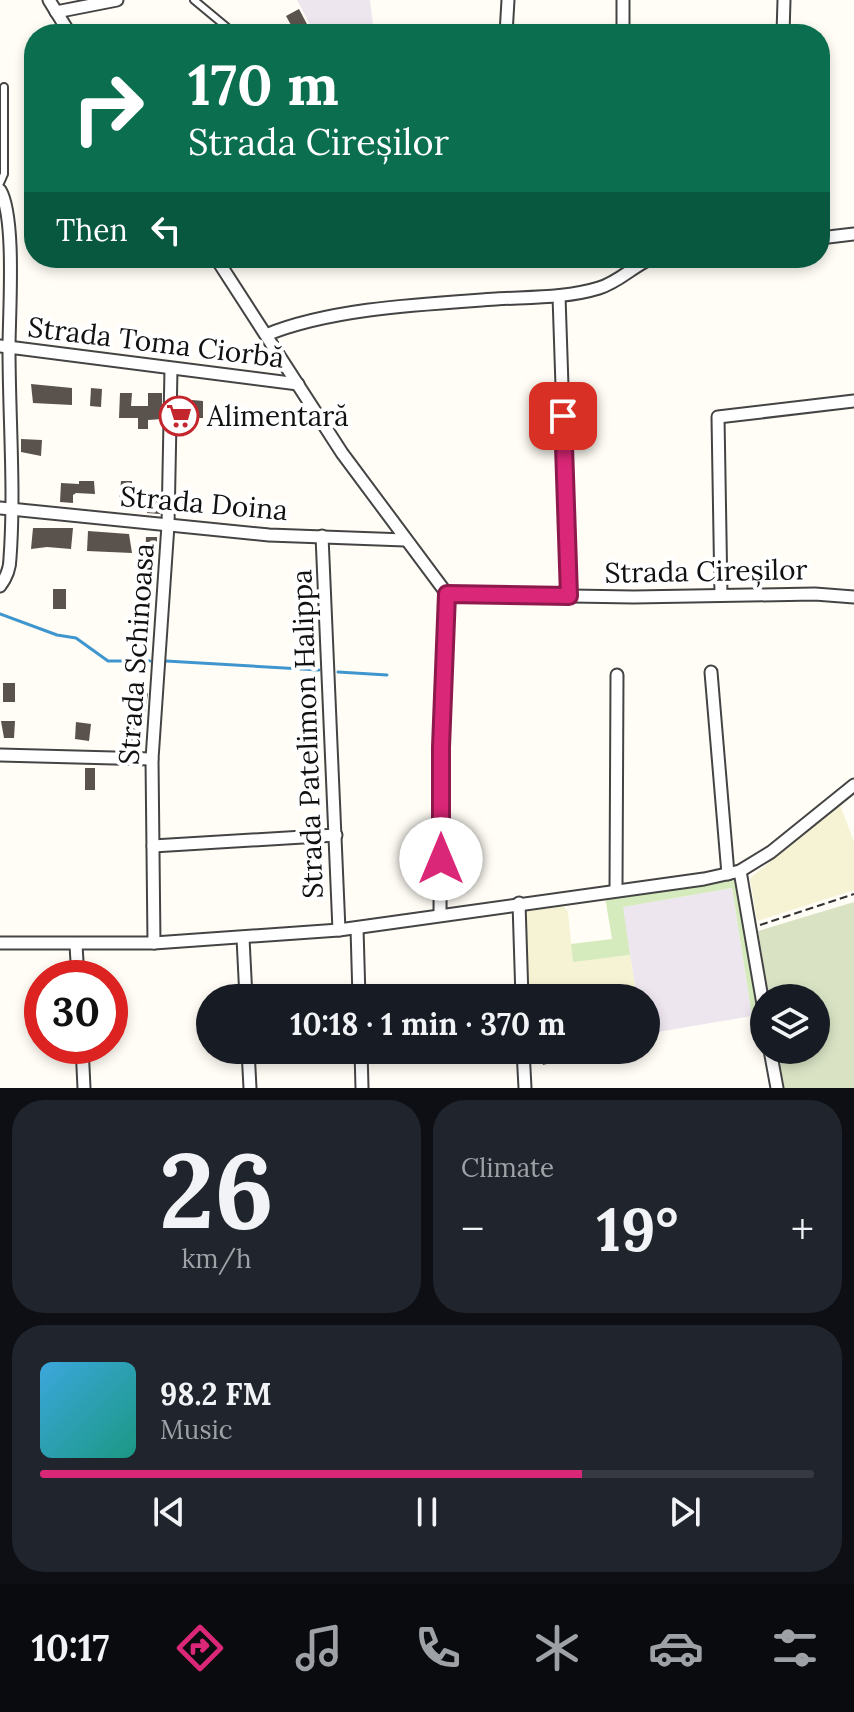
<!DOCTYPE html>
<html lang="en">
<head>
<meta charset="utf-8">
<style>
	body { margin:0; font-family:Lora,serif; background:#20242c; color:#f1f3f6; height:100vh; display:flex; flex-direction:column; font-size:30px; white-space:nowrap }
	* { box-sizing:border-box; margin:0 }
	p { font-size:26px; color:#9ea1a6 }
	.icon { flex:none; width:44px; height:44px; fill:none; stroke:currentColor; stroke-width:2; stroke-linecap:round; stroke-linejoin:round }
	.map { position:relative; height:1088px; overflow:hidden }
	.panel { display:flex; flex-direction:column; gap:12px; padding:12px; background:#0d0f14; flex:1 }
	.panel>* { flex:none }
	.banner { position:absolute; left:24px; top:24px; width:806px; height:244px; border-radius:32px; box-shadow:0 4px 12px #0003; background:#0b6e4f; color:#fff; overflow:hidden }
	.tools { position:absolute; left:750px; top:984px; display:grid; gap:16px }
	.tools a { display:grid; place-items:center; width:80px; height:80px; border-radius:50%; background:#171b24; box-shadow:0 4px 12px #0003; font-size:40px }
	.speed { position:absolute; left:24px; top:960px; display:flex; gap:16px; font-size:40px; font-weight:700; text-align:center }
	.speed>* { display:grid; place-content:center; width:104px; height:104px; border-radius:50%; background:#171b24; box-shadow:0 4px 12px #0003; line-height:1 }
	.speed .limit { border:12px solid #d22; background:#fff; color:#111 }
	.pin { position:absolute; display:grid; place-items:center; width:68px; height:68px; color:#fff; margin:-34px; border-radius:16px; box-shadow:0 4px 12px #0006 }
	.me { position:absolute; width:88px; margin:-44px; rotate:0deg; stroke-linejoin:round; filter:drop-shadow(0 0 6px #0008) }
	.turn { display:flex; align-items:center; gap:28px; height:168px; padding:0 32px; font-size:36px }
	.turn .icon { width:104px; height:104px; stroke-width:2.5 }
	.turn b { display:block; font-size:56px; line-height:68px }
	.then { display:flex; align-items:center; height:76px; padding:0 32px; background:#0003; gap:16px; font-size:30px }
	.big { font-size:60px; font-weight:800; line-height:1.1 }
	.panel .widget { flex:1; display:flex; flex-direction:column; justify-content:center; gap:12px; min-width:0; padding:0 28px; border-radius:32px; background:#20242c }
	.panel .dial { align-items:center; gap:0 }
	.dial b { font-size:104px; line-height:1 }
	.song { display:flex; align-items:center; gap:24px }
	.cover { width:96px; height:96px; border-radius:12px; background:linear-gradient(135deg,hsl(200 70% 55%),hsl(170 70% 35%)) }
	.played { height:8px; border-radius:4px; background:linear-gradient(90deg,#db2777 70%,#363941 70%) }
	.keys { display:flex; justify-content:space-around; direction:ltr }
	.heat { display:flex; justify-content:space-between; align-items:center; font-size:44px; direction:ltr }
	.panel .tiles { flex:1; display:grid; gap:12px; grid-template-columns:1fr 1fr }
	.widget:last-child { grid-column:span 2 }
	.trip { position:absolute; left:196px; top:984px; width:464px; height:80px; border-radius:40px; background:#171b24; box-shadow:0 4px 12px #0003; font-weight:800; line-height:80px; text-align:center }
	.dock { display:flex; height:128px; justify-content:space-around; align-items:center; background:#090b0e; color:#9ea1a6 }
	.dock .icon { width:56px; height:56px }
	.dock .current { color:#db2777 }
	.dock b { font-size:36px; color:#f1f3f6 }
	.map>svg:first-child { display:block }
	.industrial { fill:#eee6ef }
	.farmland { fill:#f6f3d4 }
	.green { fill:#d5ebbd }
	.cemetery { fill:#d9e3c4 }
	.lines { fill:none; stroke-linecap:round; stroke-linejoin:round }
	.stream { stroke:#3f96cf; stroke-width:3 }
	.building { fill:#5a524d }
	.service-casing { stroke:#444; stroke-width:10 }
	.minor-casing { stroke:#444; stroke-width:15 }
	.path { stroke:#333; stroke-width:2; stroke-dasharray:8 4; stroke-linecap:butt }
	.service { stroke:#fff; stroke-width:6 }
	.minor { stroke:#fff; stroke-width:11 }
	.route-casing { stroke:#8e194d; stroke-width:20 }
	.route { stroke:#db2777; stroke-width:14 }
	.labels { text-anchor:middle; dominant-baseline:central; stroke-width:8; stroke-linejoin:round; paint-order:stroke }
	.street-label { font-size:28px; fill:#111; stroke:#fff }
	.poi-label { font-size:28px; fill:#111; stroke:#fff; text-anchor:start }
</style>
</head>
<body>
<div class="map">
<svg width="854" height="1088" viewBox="0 0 854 1088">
	<rect width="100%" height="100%" fill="#fffdf5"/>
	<g class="industrial">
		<path d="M297,0H370L374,34H315Z"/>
		<path d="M732,888L752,1016L646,1034V998H637L622,907Z"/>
	</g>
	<g class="farmland">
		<path d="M840,805L854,842V890L757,921L750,878Z"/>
		<path d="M561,903L568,912L573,961L630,955L637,998H527V912L530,907Z"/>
	</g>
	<path class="green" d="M737,877L761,1015L752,1016L732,888L623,907L630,955L573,962L571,944L612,939L605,897Z"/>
	<path class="cemetery" d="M854,902V1088H783L777,1050H816V998H769L758,931Z"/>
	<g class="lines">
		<g class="stream">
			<path d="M0,614L57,635L76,638L108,661H150"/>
			<path d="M166,661L319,670"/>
			<path d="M338,672L387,675"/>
		</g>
	</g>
	<g class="building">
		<path d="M299,9L309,28L296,34L286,16Z"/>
		<path d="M31,384L72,388V405L33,403Z"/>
		<path d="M91,388L102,389L101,407L90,406Z"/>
		<path d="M120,393H132L131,406H148V393H162V419L148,420V429H138V418H119Z"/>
		<path d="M192,400L203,401V418H191Z"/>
		<path d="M179,411H186L185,429L178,428Z"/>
		<path d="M21,439L42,440L41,456L21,452Z"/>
		<path d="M79,481H94L95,494L76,493L73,495V503L60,502L61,483L79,484Z"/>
		<path d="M121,481H132V502H119Z"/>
		<path d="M148,493L160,494V514L147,513Z"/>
		<path d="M33,528H73L71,549L47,547L31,549Z"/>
		<path d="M88,531L129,534L132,553L87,551Z"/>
		<path d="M146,537H157V556H145Z"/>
		<path d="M138,570L154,572L153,586L137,585Z"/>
		<rect x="53" y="589" width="13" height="20"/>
		<path d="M148,618V635L134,636V625L138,624L137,619Z"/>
		<rect x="3" y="683" width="12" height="19"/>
		<path d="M135,693H148L141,742L128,741L131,720H133Z"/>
		<path d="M1,721H15L14,738H4Z"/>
		<path d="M76,722L91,724L89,741L75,739Z"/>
		<rect x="85" y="768" width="10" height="22"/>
		<path d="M540,1050H555L558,1061L543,1065Z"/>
	</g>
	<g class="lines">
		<defs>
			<g id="service">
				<path d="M194,0L235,34"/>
				<path d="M0,183L4,174V87"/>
			</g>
			<g id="minor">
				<path d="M49,0L70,34"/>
				<path d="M56,12L117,0"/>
				<path d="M506,34L508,0"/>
				<path d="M623,34V0"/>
				<path d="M783,34L784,0"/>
				<path d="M0,190C16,217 9,313 9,348C9,418 15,489 10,558C10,569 6,578 0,586"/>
				<path d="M820,238L854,234"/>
				<path d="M216,258L342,453L447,594"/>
				<path d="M559,296L569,596"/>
				<path d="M266,335C331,308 426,304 496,299C530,297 567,298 599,288C619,282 633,266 652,258"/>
				<path d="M0,346L298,384"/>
				<path d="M0,508L269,535L405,540"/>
				<path d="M322,536L339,930"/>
				<path d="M447,594L634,597L815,594L854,597"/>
				<path d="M721,595L718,417L854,401"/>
				<path d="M711,672L728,874"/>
				<path d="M0,755L152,759"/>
				<path d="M153,846L336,835"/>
				<path d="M740,871L764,1010"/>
				<path d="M616,890L617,675"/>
				<path d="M519,903L522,998"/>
				<path d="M440,915L441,747L447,594"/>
				<path d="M357,928L359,998"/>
				<path d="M243,938L246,998"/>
				<path d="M0,943H154L339,930L704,879L740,871L771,852L854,785"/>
				<path d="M154,943L152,759L168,525L171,369"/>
				<path d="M76,945L78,978"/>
				<path d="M82,1046L84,1088"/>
				<path d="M248,1050L250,1088"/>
				<path d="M361,1050L362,1088"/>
				<path d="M523,1050L525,1088"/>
				<path d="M770,1050L777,1088"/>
			</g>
		</defs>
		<use href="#service" class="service-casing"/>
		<use href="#minor" class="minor-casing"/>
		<path class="path" d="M760,925L854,894"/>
		<use href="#service" class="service"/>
		<use href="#minor" class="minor"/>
	</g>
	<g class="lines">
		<defs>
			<path id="route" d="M441,859V747L447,594L569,596L563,416"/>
		</defs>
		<use href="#route" class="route-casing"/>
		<use href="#route" class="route"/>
	</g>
	<defs>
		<symbol id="supermarket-ring" viewBox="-11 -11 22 22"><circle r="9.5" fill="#fff" stroke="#c4262e" stroke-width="1.5"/><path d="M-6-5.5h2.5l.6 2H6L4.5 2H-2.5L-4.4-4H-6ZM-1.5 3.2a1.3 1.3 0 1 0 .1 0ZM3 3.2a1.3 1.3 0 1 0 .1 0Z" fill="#c4262e"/></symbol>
	</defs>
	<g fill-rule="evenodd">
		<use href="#supermarket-ring" x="157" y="394" width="44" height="44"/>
	</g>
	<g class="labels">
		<g class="street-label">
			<text transform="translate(156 342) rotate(7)">Strada Toma Ciorbă</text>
			<text transform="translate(204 503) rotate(5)">Strada Doina</text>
			<text transform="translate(706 571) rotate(-1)">Strada Cireșilor</text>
			<text transform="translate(136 654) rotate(-86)">Strada Schinoasa</text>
			<text transform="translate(307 734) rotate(-92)">Strada Patelimon Halippa</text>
		</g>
		<g class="poi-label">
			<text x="207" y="416">Alimentară</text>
		</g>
	</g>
</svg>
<div class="tools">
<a><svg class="icon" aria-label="layers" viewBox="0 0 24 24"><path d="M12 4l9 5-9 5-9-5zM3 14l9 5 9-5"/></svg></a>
</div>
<div class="speed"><div class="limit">30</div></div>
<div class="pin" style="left:563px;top:416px;background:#d93025"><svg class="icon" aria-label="arrive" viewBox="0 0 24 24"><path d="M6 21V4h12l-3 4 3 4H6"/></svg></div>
<svg class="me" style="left:441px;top:859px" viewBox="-20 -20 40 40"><circle r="19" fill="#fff"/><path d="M0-13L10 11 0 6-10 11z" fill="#db2777"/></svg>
<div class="trip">10:18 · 1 min · 370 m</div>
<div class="banner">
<div class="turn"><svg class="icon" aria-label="right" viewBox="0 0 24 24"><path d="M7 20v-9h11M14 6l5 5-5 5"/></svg><div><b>170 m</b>Strada Cireșilor</div></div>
<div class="then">Then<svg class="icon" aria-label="left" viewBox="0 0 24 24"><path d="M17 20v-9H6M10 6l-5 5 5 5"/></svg></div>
</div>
</div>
<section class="panel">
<div class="tiles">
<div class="widget dial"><b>26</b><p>km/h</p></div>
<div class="widget"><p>Climate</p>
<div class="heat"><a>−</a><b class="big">19°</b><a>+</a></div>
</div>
<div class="widget">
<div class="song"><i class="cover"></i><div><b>98.2 FM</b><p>Music</p></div></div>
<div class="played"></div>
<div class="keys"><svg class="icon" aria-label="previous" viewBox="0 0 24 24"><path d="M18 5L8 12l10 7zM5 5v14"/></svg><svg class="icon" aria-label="pause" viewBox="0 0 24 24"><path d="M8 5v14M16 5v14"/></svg><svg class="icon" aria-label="next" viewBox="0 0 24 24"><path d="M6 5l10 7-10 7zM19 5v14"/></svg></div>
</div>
</div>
</section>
<nav class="dock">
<b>10:17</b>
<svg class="icon current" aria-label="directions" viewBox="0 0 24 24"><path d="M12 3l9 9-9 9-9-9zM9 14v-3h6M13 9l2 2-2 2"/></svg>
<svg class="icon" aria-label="music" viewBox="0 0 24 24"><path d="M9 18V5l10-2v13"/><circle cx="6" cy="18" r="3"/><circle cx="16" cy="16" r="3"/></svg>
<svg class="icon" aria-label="phone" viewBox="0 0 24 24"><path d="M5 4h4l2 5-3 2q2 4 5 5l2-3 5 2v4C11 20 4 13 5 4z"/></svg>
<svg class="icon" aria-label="climate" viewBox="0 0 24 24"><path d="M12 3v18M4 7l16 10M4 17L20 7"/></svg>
<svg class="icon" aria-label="car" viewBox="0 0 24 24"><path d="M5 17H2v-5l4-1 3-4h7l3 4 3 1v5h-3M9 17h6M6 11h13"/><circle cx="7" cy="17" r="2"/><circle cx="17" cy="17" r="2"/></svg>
<svg class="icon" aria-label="filters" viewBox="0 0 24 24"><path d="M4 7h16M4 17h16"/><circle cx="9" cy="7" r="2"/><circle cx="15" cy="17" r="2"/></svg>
</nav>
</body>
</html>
